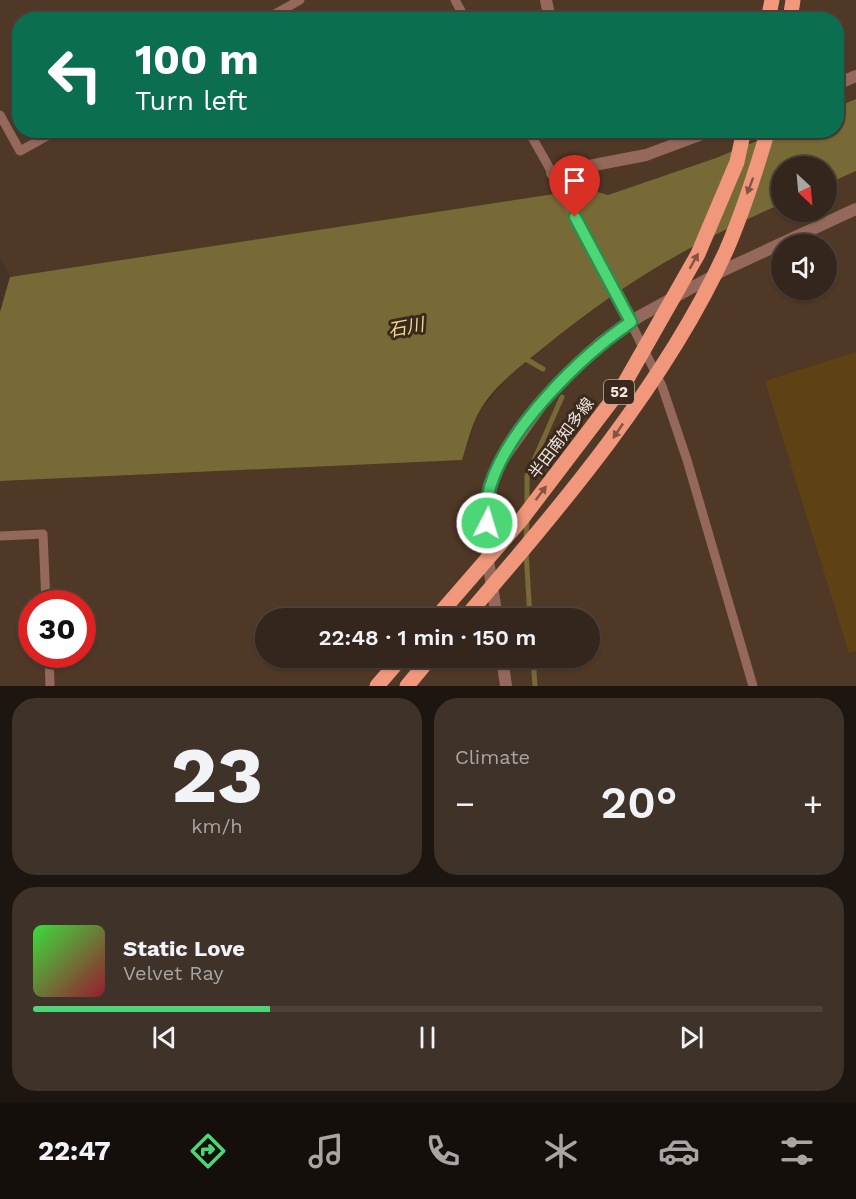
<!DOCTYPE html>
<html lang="en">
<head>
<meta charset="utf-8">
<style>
	body { margin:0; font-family:"Work Sans","Noto Sans JP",sans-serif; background:#3f3229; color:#f1f3f6; height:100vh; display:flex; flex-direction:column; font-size:22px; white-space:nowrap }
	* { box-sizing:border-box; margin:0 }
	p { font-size:20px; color:#a9a5a3 }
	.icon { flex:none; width:33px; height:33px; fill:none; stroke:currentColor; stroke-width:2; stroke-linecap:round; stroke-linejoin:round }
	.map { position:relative; height:686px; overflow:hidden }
	.side { display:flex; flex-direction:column; gap:12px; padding:12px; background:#1d150f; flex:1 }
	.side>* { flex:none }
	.banner { position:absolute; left:12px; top:12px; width:832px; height:126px; border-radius:24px; box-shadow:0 2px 4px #0004,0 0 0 2px #4e433b; background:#0b6e4f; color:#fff; overflow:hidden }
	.needle { width:39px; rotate:154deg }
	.controls { position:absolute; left:771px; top:156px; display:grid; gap:12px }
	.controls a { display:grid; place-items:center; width:66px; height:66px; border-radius:50%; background:#34261c; box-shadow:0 2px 4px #0004,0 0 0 2px #4e433b; font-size:30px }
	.speed { position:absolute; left:18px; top:590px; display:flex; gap:12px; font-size:30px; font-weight:700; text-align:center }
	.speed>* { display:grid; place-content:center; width:78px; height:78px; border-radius:50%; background:#34261c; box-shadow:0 2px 4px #0004,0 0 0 2px #4e433b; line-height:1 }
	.speed .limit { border:9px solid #d22; background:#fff; color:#111 }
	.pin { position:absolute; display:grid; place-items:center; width:51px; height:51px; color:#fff; margin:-62px -26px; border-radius:50% 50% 50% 0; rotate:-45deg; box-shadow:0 0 6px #0007 }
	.pin .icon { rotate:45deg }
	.me { position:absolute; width:66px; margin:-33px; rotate:5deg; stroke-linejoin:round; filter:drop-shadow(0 0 4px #0008) }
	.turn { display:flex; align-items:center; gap:21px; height:126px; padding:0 24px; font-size:27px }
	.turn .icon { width:78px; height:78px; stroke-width:2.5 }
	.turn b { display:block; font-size:42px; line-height:51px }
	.big { font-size:45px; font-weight:600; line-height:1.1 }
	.side .widget { flex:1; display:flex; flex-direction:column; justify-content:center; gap:9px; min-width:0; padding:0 21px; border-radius:24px; background:#3f3229 }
	.side .dial { align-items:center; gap:0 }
	.dial b { font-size:78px; line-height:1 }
	.song { display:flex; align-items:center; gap:18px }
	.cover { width:72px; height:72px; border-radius:9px; background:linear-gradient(135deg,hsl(120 70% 55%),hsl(350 70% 35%)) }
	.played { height:6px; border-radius:3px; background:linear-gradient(90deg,#4cd676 30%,#4e433b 30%) }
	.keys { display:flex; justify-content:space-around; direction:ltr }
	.heat { display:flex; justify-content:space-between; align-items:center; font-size:33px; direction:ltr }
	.side .tiles { flex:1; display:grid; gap:12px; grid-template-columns:1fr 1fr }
	.widget:last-child { grid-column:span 2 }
	.trip { position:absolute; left:255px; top:608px; width:345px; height:60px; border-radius:30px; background:#34261c; box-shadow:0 2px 4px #0004,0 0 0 2px #4e433b; font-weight:600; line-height:60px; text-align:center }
	.tab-bar { display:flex; height:96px; justify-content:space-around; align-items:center; background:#150f0b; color:#a9a5a3 }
	.tab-bar .icon { width:42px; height:42px }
	.tab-bar .selected { color:#4cd676 }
	.tab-bar b { font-size:27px; color:#f1f3f6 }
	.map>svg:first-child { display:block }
	.built { fill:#503826; fill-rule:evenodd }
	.water { fill:#786a36 }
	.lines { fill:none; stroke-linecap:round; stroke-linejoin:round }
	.stream { stroke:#786a36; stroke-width:5 }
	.building { fill:#5f4213 }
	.lane { stroke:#94695b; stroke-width:9 }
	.street { stroke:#94695b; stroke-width:12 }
	.primary { stroke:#f0977c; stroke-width:15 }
	.primary-bridge { stroke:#f0977c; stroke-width:15 }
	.oneway { fill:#835542 }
	.route-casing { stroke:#318b4d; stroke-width:15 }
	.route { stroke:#4cd676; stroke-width:10 }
	.labels { text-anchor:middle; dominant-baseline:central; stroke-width:6; stroke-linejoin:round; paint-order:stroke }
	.shield { fill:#3a291c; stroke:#baada3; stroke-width:1.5 }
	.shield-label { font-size:15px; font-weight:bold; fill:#f1e5dd }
	.street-label { font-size:16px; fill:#f1e5dd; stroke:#3a291c }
	.water-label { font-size:18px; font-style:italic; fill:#f2db8b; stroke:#3a291c }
</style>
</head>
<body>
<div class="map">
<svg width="856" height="686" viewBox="0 0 856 686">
	<rect width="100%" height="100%" fill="#453326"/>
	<g class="built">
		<path d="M0,0H856V99L837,107V20H20V130L781,131L716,158L608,195L587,189L10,277L0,259Z"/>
		<path d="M856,171V686H0V481L462,460L479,412L510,375L594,306L660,263L718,232L781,204L782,212H826L827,184ZM782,244H826V290H782ZM32,603H82V654H32ZM266,618H590V657H266Z"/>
	</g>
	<path class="water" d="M856,99V171L827,184L826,166H782L781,204C691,243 620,285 543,348C521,366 493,386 479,412C471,426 467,445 462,460L0,481V312L10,277L587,189L608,195L716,158L781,131L837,130V107Z"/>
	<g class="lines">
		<g class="stream">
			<path d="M524,358L543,369"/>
			<path d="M527,506V476L562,397"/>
			<path d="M526,539L527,518"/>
			<path d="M526,551L530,618"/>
			<path d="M533,657L535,686"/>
		</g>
	</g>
	<path class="building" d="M856,352V651L849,653L765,381Z"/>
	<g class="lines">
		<g class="lane">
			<path d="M455,0L466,20"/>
			<path d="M264,20L300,0"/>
			<path d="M0,115L20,151L58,130"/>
			<path d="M528,130L554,176"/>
			<path d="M628,317L662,386L687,460L753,686"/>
			<path d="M0,536L43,534L46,603"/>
			<path d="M49,654L50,686"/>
		</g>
		<g class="street">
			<path d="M546,0L550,20"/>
			<path d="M837,84L856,76"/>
			<path d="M552,173L646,155L713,130"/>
			<path d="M554,176L628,317"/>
			<path d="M497,618L485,541L490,488L500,463L546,398L600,343L640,316L724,270L856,209"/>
			<path d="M502,657L506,686"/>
		</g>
		<g class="primary">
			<path d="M768,20L772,0"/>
			<path d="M790,20L793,0"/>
			<path d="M377,686L402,657"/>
			<path d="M407,686L431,657"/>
		</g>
		<g class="primary-bridge">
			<path d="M436,618L521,520L623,386L698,254L737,162L744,130"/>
			<path d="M465,618C560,507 665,385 726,251C743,212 756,171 768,130"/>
		</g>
	</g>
	<defs><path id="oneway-solid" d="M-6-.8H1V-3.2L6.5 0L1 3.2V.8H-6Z" transform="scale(1.5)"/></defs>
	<g class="oneway">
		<use href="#oneway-solid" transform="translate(750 186) rotate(111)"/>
		<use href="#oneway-solid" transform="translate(694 261) rotate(-61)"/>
		<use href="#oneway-solid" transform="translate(618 431) rotate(124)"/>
		<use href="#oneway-solid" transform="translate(541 493) rotate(-53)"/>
	</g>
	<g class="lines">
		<defs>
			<path id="route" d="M487,523C488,512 487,498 490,487C508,427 581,356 631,322L575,217"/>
		</defs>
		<use href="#route" class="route-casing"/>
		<use href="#route" class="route"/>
	</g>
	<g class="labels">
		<rect class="shield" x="604" y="380" width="30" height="24" rx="4.5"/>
		<g class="shield-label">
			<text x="619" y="392">52</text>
		</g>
		<g class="street-label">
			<text transform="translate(561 438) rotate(-53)">半田南知多線</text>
		</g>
		<g class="water-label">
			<text transform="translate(406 327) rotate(-11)">石川</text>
		</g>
	</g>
</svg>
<div class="controls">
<a><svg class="needle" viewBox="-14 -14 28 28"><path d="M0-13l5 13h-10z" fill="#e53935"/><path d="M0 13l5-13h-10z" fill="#a9a5a3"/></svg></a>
<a><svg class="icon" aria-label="sound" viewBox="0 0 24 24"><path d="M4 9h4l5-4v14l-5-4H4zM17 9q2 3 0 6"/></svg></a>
</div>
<div class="speed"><div class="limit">30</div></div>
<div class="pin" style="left:575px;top:217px;background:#d93025"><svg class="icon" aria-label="arrive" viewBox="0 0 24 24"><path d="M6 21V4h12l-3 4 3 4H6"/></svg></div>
<svg class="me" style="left:487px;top:523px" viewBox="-20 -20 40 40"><circle r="17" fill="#4cd676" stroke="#fff" stroke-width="3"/><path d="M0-11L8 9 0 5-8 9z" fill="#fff"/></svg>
<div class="trip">22:48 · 1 min · 150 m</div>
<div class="banner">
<div class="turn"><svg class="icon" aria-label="left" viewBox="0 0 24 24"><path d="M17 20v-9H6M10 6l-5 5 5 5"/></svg><div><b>100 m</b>Turn left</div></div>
</div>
</div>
<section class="side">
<div class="tiles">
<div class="widget dial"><b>23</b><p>km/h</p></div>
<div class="widget"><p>Climate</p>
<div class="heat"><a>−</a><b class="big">20°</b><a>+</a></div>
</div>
<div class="widget">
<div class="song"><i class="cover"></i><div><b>Static Love</b><p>Velvet Ray</p></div></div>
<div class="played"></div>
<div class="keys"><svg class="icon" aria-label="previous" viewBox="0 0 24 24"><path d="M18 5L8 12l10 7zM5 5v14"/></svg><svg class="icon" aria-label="pause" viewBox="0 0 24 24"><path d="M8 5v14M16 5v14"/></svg><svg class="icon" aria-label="next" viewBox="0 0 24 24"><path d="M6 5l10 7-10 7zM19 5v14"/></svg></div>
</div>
</div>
</section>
<nav class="tab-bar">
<b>22:47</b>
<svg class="icon selected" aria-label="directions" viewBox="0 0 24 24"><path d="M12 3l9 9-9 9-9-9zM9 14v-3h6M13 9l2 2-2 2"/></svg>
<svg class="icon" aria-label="music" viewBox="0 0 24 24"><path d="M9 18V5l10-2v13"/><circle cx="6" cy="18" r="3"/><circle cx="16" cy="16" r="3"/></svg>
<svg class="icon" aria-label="phone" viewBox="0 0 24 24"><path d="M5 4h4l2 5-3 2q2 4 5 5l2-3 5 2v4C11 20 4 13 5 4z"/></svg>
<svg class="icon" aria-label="climate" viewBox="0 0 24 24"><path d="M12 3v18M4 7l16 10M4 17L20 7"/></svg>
<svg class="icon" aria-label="car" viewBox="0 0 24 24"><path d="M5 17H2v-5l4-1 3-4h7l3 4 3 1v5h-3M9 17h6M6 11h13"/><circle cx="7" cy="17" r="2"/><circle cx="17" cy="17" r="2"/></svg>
<svg class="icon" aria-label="filters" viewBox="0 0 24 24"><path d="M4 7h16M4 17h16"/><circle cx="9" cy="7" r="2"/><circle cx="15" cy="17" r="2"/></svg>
</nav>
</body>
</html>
